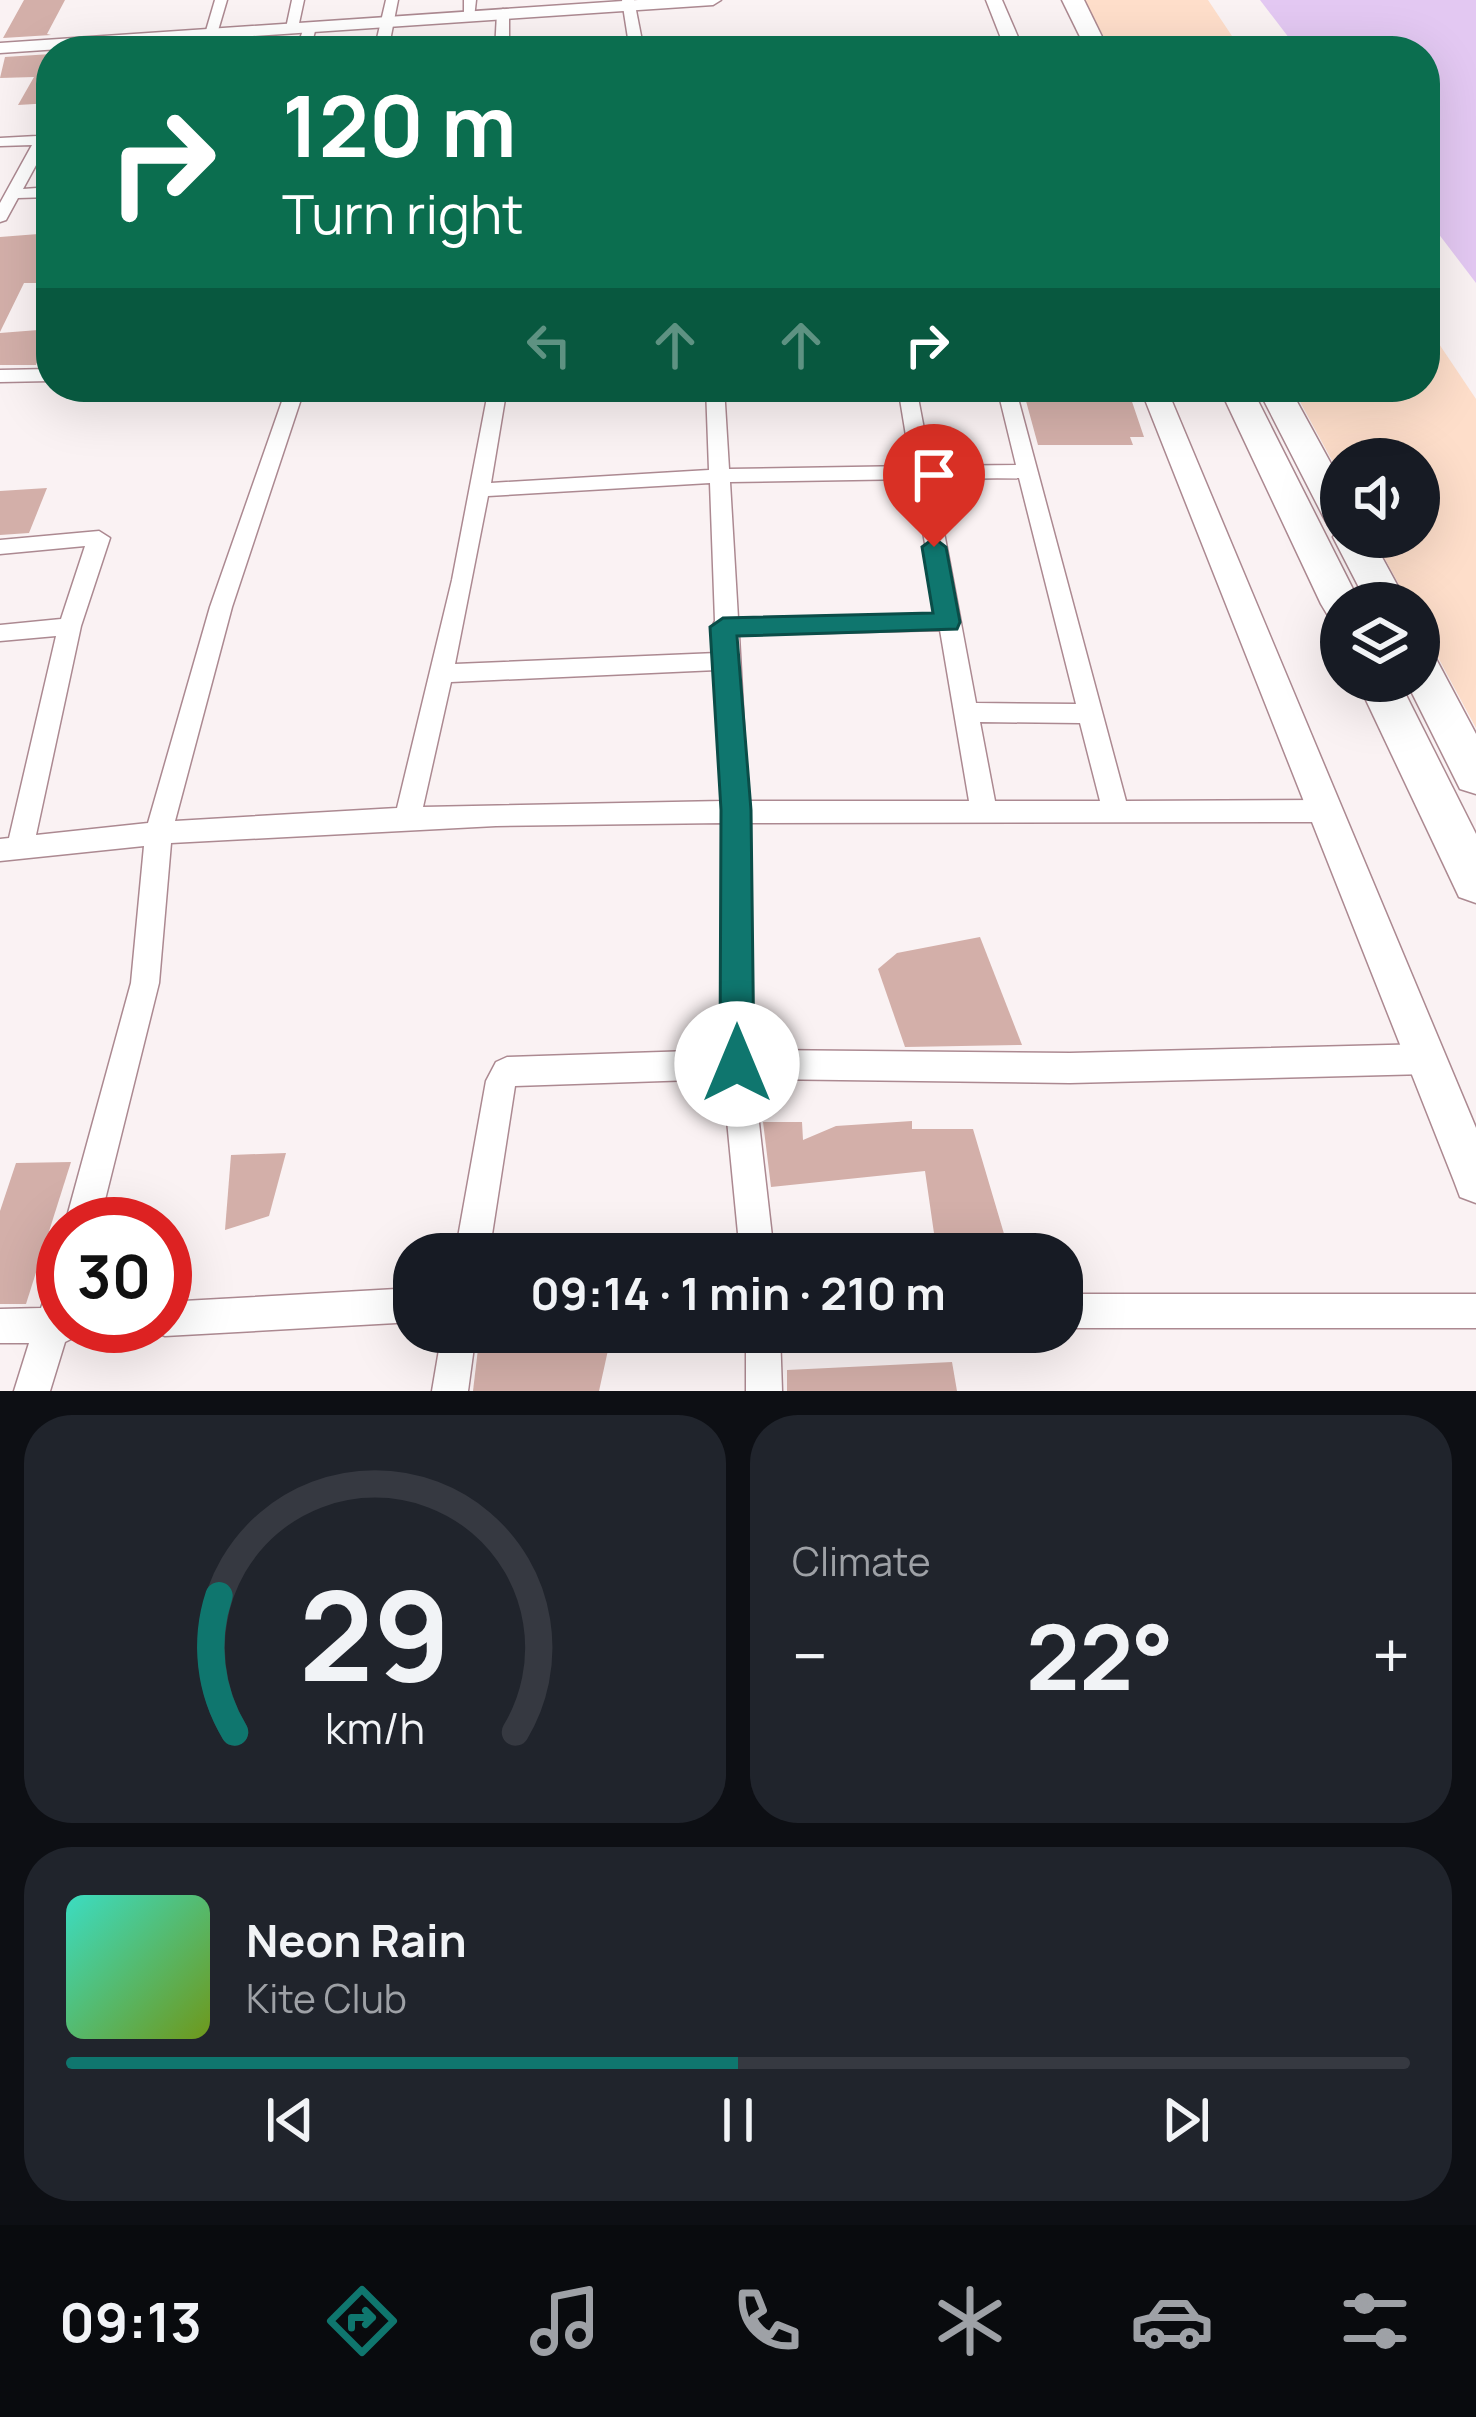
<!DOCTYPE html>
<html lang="en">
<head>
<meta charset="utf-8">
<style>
	body { margin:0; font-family:Manrope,sans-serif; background:#20242c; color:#f1f3f6; height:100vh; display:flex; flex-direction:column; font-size:45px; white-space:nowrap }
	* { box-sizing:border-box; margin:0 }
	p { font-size:39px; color:#9ea1a6 }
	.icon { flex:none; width:66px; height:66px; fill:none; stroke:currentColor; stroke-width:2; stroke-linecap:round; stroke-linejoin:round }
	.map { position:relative; height:1391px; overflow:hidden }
	.details { display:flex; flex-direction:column; gap:24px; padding:24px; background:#0d0f14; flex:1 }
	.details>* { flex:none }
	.top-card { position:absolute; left:36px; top:36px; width:1404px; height:366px; border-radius:48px; box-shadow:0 12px 48px #0002; background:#0b6e4f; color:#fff; overflow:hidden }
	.buttons { position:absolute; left:1320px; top:438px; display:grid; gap:24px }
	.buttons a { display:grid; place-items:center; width:120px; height:120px; border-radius:50%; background:#171b24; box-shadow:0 12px 48px #0002; font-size:60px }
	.speed { position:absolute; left:36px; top:1197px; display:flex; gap:24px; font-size:60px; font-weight:700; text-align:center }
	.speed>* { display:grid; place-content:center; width:156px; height:156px; border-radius:50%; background:#171b24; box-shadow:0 12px 48px #0002; line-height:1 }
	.speed .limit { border:18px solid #d22; background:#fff; color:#111 }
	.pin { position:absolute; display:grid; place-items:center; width:102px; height:102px; color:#fff; margin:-123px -51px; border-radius:50% 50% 50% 0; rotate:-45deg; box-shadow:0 0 12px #0007 }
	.pin .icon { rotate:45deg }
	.me { position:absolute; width:132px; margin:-66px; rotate:0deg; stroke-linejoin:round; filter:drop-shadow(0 0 9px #0008) }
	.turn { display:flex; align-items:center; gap:42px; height:252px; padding:0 48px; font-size:54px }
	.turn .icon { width:156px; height:156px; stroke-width:2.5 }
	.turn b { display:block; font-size:84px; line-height:102px }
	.lanes { display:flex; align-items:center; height:114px; padding:0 48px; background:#0003; justify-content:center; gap:60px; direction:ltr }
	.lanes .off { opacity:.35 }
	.big { font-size:90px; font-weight:700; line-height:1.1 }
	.details .widget { flex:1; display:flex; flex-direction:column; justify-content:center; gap:18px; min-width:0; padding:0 42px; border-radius:48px; background:#20242c }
	.details .dial { align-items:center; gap:0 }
	.dial svg { height:312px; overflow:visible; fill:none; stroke:#363941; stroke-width:7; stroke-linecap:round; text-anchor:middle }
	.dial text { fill:#f1f3f6; stroke:none }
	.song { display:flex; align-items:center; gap:36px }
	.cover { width:144px; height:144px; border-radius:18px; background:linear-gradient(135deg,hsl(170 70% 55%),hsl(80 70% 35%)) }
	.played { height:12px; border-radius:6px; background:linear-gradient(90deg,#0f766e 50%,#363941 50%) }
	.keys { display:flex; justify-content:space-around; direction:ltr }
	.heat { display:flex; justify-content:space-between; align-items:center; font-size:66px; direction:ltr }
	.details .tiles { flex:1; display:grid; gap:24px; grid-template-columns:1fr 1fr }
	.widget:last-child { grid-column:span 2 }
	.trip { position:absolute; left:393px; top:1233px; width:690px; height:120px; border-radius:48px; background:#171b24; box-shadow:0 12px 48px #0002; font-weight:700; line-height:120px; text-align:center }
	.menu { display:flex; height:192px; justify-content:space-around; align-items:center; background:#090b0e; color:#9ea1a6 }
	.menu .icon { width:84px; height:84px }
	.menu .on { color:#0f766e }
	.menu b { font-size:54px; color:#f1f3f6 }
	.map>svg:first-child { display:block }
	.green { fill:#fedeca }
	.water { fill:#e3c8f2 }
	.building { fill:#d3afa9 }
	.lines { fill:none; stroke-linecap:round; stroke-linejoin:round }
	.street-casing { stroke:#ac8991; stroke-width:3 }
	.secondary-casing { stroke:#ac8991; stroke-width:3 }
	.highway-casing { stroke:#ac8991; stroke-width:3 }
	.street { fill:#fff; fill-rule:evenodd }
	.secondary { fill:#fff; fill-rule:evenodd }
	.highway { fill:#fff; fill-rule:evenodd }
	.route { fill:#0f766e; stroke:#0a4d48; stroke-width:3 }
</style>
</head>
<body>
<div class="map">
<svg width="1476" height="1391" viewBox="0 0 1476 1391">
	<rect width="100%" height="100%" fill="#faf2f3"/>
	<g class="green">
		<path d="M1083,0H1208L1242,51H1112Z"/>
		<path d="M1425,323L1476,399V728L1419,622V603H1409L1373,537H1419V459H1341V477L1292,387H1425Z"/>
	</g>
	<path class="water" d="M1260,0H1476V283L1425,216V51H1299Z"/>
	<g class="building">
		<path d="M24,0H65L47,34L51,35L3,38Z"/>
		<path d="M51,54V103L18,105L34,77L0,78L5,57Z"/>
		<path d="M51,233V264L40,283H24L0,332V237Z"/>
		<path d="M51,329L36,365H0V333Z"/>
		<path d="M1035,387H1127L1144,437H1130L1133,445H1038L1023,390Z"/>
		<path d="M47,488L29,533L0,535V491Z"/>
		<path d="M980,937L1022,1045L905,1047L878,969L897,953Z"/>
		<path d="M912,1121V1129H973L1010,1254H937L925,1171L771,1187L763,1122H802L803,1140L836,1126Z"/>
		<path d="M286,1153L269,1216L225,1230L231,1155Z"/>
		<path d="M71,1162L26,1304H0V1211L16,1163Z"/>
		<path d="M480,1332H612L599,1391H473Z"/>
		<path d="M952,1362L957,1391H787V1370Z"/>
	</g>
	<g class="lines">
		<defs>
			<g id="street">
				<path d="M215,0H227L217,34L211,38L205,34Z"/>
				<path d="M292,0H304L298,28L292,32L286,28Z"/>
				<path d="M386,0H398L388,51H374Z"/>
				<path d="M464,0H476L474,18L464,15Z"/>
				<path d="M622,0H634L644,51H630Z"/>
				<path d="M503,9L509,13V51H495L497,13Z"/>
				<path d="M310,23L316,27L310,51H296L304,27Z"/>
				<path d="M51,120V144L47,145L23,189L51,187V197L18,198L6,220L0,222V203L32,145L0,146V138L37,136L46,121Z"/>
				<path d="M51,369V381L0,382V370Z"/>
				<path d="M287,387H305L232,607L175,821L397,808L452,580L489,387H507L491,483L709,470L706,387H724L729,469L911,466L898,387H916L931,466L1016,465L997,387H1015L1126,801L1324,800L1333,803L1337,811L1333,819L1324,822L749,823L752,1050L1070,1053L1427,1044L1438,1049L1442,1059L1438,1069L1427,1074L1070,1083L754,1079L774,1254H740L723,1079L515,1086L489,1254H455L486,1081L496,1062L507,1057L722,1050L723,823L496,826L171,843L159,983L99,1224H65L131,983L144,846L0,861V839L9,838L56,636L0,641V625L61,619L85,546L0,554V540L99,531L110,538L81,626L36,835L148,823L210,607ZM1019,478L1076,704L976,703L934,479ZM914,479L937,614L738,618L730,482ZM710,483L715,621L712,627L717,653L455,664L488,496ZM940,630L969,801H748L739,635ZM717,670L723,801L423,807L451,682ZM980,722L1080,723L1100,801H995Z"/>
				<path d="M63,1274V1326H80L75,1337L65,1342L50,1391H14L29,1343H0V1309L41,1308L51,1279Z"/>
				<path d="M414,1288V1322L165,1336L153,1331L151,1326H165V1302Z"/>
				<rect x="1062" y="1294" width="414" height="34"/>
				<path d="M442,1332H476L468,1391H432Z"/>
				<path d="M746,1332H780L782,1391H746Z"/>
			</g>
			<g id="secondary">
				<path d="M638,0H721L713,5L0,53V43Z"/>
				<path d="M986,0H1002L1024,51H1006Z"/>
				<path d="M1140,387H1166L1476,1128V1203L1460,1197L1454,1181Z"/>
			</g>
			<g id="highway">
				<path d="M1062,0H1084L1109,51H1087Z"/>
				<path d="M1219,387H1251L1360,603H1341V618L1327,614L1321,604Z"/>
				<path d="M1257,387H1289L1341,482V537H1371L1407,603H1367L1333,537L1340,528L1328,525L1323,516Z"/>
				<path d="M1419,651L1434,655L1476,734V794L1460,789L1406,681H1419Z"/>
				<path d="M1357,681H1399L1476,834V903L1459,897Z"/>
			</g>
		</defs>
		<use href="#street" class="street-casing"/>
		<use href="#secondary" class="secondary-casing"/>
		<use href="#highway" class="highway-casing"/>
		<use href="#street" class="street"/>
		<use href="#secondary" class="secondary"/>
		<use href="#highway" class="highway"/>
	</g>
	<path class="route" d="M934,538L946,547L960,622L957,629L737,636L751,810L754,1064L749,1076L737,1080L725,1076L720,1064L721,810L710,627L723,618L933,613L922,547Z"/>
</svg>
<div class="buttons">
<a><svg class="icon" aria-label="sound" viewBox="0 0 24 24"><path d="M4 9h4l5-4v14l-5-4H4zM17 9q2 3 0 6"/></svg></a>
<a><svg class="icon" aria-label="layers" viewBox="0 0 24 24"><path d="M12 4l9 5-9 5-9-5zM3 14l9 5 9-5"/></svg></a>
</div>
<div class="speed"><div class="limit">30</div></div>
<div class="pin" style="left:934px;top:547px;background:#d93025"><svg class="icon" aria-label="arrive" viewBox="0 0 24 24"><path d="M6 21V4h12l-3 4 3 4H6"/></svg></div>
<svg class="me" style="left:737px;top:1064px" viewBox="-20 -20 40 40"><circle r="19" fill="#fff"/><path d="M0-13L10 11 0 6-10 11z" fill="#0f766e"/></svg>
<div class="trip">09:14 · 1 min · 210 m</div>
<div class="top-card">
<div class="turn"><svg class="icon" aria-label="right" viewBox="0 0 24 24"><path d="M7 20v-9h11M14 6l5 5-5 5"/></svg><div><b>120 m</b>Turn right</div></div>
<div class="lanes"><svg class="icon off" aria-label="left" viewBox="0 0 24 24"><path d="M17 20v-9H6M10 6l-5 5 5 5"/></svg><svg class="icon off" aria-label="ahead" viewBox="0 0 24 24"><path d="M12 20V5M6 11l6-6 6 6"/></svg><svg class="icon off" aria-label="ahead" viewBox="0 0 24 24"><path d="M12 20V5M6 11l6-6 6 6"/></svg><svg class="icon" aria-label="right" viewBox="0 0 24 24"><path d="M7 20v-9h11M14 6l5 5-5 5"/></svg></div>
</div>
</div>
<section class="details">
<div class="tiles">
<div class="widget dial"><svg viewBox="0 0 100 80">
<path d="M14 69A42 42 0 1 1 86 69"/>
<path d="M14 69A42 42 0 0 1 10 34" stroke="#0f766e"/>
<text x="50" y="56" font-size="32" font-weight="700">29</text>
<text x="50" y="72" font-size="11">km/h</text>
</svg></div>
<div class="widget"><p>Climate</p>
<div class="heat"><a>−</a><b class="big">22°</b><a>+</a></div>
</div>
<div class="widget">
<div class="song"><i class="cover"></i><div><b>Neon Rain</b><p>Kite Club</p></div></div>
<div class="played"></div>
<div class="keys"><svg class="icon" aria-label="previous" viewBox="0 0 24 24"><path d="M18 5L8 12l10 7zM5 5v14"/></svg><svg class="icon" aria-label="pause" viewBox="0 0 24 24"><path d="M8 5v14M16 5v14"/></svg><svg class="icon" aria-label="next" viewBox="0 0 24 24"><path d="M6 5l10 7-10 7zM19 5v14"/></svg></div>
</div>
</div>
</section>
<nav class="menu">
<b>09:13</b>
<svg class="icon on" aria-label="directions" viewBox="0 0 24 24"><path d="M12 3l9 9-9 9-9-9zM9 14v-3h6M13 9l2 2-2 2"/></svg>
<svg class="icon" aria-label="music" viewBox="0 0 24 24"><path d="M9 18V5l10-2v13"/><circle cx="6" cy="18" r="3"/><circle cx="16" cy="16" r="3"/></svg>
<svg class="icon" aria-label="phone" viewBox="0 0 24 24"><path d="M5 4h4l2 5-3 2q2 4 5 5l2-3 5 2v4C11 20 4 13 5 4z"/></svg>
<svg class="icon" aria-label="climate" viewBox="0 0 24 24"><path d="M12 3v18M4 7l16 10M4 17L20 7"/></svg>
<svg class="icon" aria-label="car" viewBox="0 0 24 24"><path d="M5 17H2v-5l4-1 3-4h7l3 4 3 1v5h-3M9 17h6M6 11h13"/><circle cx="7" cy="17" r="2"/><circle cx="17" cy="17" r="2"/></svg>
<svg class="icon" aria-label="filters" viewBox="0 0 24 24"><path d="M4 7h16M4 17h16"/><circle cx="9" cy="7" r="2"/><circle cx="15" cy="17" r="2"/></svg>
</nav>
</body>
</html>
